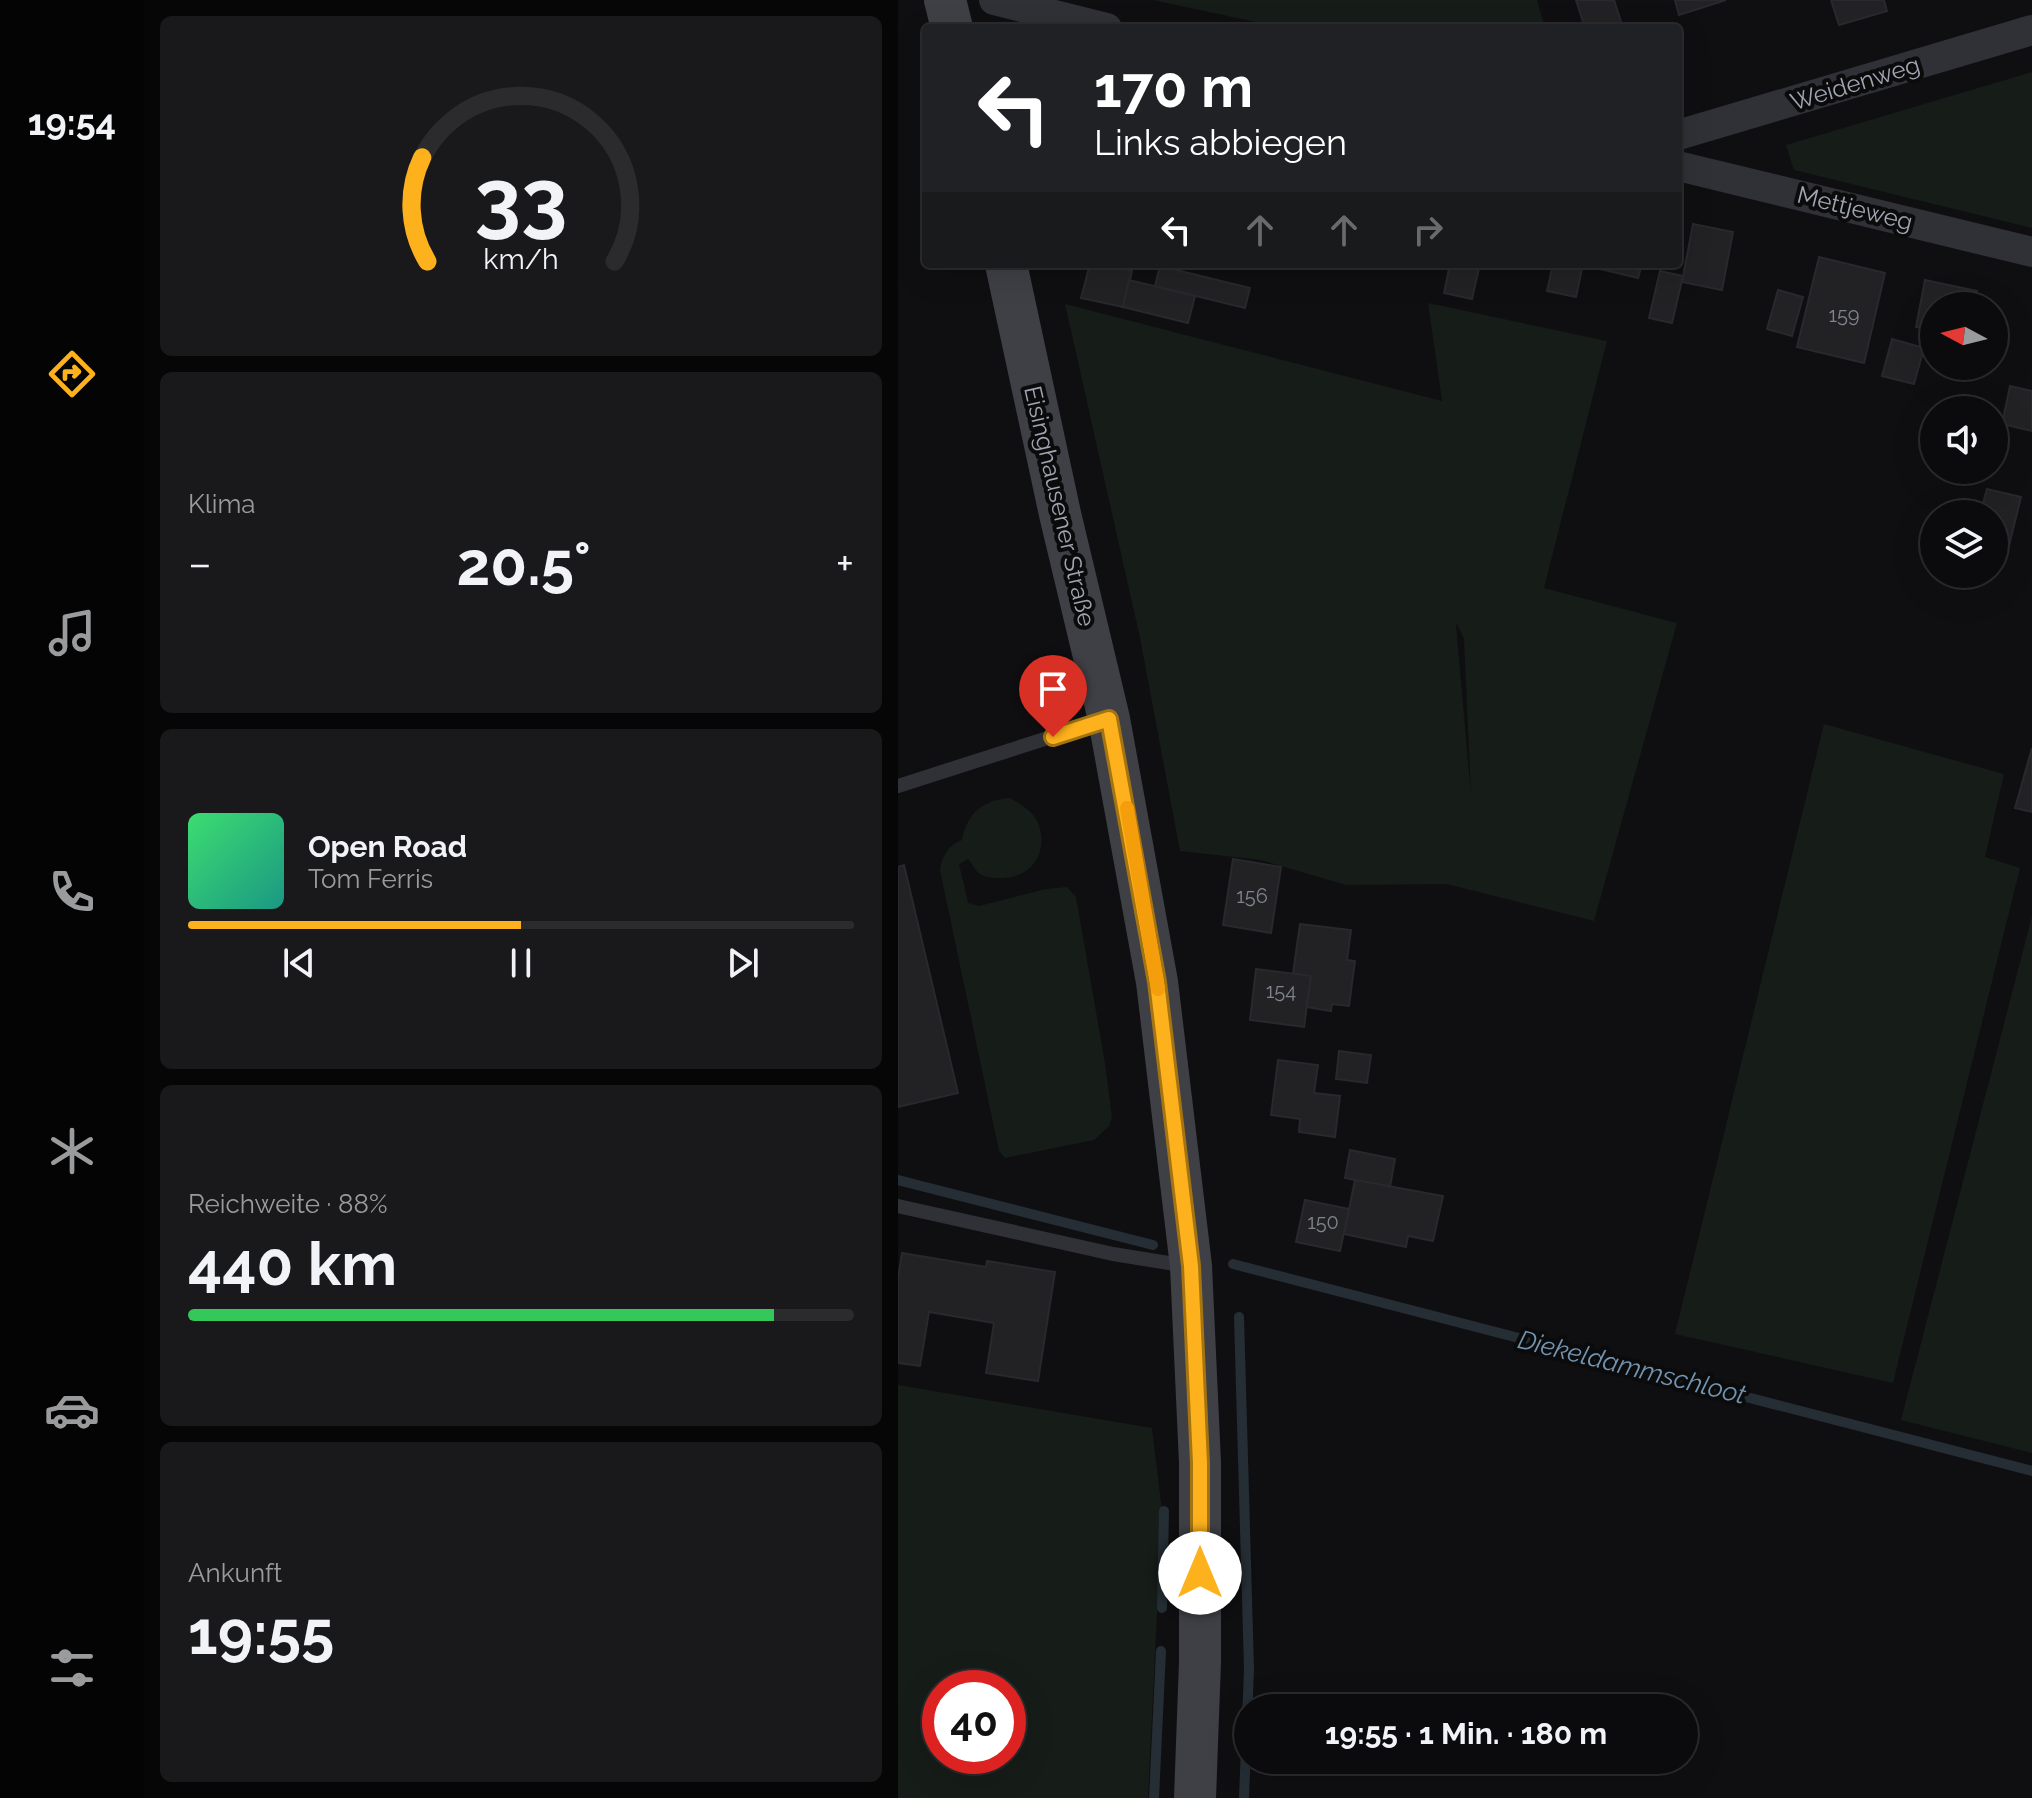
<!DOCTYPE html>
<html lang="de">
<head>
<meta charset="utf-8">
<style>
	body { margin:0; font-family:Raleway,sans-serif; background:#19191b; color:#f1f3f6; height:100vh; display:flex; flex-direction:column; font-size:30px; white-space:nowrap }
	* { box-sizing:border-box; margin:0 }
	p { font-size:26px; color:#9a9b9d }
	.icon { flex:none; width:44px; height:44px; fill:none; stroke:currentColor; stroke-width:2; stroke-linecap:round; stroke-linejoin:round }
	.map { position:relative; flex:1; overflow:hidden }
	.sheet { display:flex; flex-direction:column; gap:16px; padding:16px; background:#060607; width:754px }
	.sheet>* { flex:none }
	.top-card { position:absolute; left:24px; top:24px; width:760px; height:244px; border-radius:8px; box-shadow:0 8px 32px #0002,0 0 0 2px #2b2b2e; background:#202124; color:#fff; overflow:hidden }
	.needle { width:52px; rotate:277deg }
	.fabs { position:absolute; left:1022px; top:292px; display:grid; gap:16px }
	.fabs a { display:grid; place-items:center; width:88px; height:88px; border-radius:50%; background:#0b0b0d; box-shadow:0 8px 32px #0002,0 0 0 2px #2b2b2e; font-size:40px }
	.speed { position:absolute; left:24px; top:1670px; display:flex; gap:16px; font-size:40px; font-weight:700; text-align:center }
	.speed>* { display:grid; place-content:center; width:104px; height:104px; border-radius:50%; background:#0b0b0d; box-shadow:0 8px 32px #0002,0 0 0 2px #2b2b2e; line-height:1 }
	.speed .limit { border:12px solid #d22; background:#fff; color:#111 }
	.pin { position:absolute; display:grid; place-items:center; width:68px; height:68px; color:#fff; margin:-82px -34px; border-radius:50% 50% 50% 0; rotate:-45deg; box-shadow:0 0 8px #0007 }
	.pin .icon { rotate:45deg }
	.me { position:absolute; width:88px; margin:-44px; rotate:0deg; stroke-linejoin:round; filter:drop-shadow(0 0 6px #0008) }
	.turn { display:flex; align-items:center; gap:28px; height:168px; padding:0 40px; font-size:36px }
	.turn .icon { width:104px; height:104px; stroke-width:2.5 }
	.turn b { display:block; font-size:56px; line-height:68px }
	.lanes { display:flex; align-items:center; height:76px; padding:0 40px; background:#0003; justify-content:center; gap:40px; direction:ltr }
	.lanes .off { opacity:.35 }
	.big { font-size:60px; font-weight:700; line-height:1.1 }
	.sheet .tile { flex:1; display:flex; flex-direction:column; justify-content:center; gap:12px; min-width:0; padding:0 28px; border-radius:12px; background:#19191b }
	.sheet .dial { align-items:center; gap:0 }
	.dial svg { height:208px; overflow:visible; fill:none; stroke:#2b2b2e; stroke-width:7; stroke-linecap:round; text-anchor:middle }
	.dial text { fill:#f1f3f6; stroke:none }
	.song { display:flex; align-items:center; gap:24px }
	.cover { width:96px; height:96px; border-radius:12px; background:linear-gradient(135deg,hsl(140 70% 55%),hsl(170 70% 35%)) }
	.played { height:8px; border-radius:4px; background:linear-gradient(90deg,#fdb11c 50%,#2b2b2e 50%) }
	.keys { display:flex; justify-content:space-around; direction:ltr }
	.heat { display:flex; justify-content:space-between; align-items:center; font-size:44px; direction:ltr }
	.charge { height:12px; border-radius:6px; background:linear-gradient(90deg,#34c759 88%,#2b2b2e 0) }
	.trip { position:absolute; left:336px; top:1694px; width:464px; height:80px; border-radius:40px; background:#0b0b0d; box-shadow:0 8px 32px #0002,0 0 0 2px #2b2b2e; font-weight:700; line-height:80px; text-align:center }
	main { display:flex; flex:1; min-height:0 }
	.tabs { display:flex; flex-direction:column; width:144px; justify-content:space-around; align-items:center; background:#040405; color:#9a9b9d }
	.tabs .icon { width:56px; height:56px }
	.tabs .on { color:#fdb11c }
	.tabs b { font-size:36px; color:#f1f3f6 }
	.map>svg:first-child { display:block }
	.green { fill:#161c17; fill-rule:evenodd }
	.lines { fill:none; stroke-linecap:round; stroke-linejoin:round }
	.stream { stroke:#252e35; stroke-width:10 }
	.building { fill:#222225; stroke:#29292d; stroke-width:2 }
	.lane { stroke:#303136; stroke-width:14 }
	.street { stroke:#303136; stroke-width:30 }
	.secondary { stroke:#3e4046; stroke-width:42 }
	.route-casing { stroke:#a47312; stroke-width:20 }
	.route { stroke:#fdb11c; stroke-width:14 }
	.slow { stroke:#f59e0b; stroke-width:14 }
	.labels { text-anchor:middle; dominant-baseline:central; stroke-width:8; stroke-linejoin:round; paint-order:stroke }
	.number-label { font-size:20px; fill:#80848f }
	.street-label { font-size:24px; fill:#a0a5b3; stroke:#0b0b0c }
	.water-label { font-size:26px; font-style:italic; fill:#7394b1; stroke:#0b0b0c }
</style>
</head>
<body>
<main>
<nav class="tabs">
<b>19:54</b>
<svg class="icon on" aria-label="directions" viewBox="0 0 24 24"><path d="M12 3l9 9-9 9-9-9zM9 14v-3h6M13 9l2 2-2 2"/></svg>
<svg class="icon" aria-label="music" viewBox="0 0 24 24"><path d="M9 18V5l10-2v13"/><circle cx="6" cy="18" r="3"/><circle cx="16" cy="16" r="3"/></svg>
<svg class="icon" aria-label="phone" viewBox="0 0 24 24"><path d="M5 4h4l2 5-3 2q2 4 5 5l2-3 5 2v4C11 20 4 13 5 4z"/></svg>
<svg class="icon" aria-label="climate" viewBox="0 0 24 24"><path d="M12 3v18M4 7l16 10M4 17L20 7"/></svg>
<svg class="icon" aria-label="car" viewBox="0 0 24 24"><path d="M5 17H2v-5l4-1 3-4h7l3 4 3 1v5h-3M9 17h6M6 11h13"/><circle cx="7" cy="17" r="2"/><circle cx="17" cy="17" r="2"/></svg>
<svg class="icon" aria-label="filters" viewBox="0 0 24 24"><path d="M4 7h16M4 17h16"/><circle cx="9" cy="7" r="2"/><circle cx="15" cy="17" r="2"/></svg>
</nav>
<section class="sheet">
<div class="tile dial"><svg viewBox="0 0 100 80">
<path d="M14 69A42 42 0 1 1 86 69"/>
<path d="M14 69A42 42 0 0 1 12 29" stroke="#fdb11c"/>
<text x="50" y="56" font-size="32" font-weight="700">33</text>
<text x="50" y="72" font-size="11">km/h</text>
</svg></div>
<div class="tile"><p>Klima</p>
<div class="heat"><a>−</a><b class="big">20.5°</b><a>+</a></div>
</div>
<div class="tile">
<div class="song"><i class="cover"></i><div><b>Open Road</b><p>Tom Ferris</p></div></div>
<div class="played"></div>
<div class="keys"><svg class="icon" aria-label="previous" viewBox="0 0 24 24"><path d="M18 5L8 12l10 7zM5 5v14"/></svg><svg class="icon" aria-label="pause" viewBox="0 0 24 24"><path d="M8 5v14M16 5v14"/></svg><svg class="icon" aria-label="next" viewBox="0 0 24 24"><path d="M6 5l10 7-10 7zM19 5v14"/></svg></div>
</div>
<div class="tile"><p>Reichweite · 88%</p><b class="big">440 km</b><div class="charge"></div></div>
<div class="tile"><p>Ankunft</p><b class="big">19:55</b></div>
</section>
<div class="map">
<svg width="1134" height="1798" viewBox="0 0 1134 1798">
	<rect width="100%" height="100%" fill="#0f0f11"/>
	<g class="green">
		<path d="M255,0H639L647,28H386Z"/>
		<path d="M1134,72V228L896,170L888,145Z"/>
		<path d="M530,303L709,341L646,588L779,623L696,921L549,884L448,885L363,860L282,851L242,638L167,304L544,401ZM559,624L566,639L573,795L558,625Z"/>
		<path d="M926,724L1106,774L1087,857L1122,868L995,1383L777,1334Z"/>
		<path d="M112,798C122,804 136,812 140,823C152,853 132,880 100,878C95,878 86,877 82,874C77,871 74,863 70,859L61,864L69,898L70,903L81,906L148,889L169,887L178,897L207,1063L214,1118L211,1126L196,1140L107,1158L101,1151L42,870C44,856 50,845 64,840C69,813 85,800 112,798Z"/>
		<path d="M1134,916V1453L1003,1420Z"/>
		<path d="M0,1385L254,1428L264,1511L250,1798H0ZM110,1688V1756H42V1688Z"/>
	</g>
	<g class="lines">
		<g class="stream">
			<path d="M0,1180L255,1245"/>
			<path d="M335,1264L1134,1471"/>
			<path d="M341,1317L351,1669L346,1798"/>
			<path d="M264,1608L266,1511"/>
			<path d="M256,1798L263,1651"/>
		</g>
	</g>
	<g class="building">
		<path d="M678,0H716L725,28H687Z"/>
		<path d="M777,0H828L781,15Z"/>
		<path d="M933,0H986L989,11L941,25Z"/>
		<path d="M795,224L835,232L824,290L784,282Z"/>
		<path d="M921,257L987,273L966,363L899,347Z"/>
		<path d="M192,264H205L234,271L225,307L183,298Z"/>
		<path d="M552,264H582L574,299L546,293Z"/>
		<path d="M655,264H685L678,297L649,291Z"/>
		<path d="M695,264H744L740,278L694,267Z"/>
		<path d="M262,266L352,288L347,308L257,286Z"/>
		<path d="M762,271L785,276L774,323L751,318Z"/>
		<path d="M231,280L297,296L290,323L225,307Z"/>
		<path d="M1027,280L1079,291L1076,306H1036V330L1018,327Z"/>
		<path d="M880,290L905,297L894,336L869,329Z"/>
		<path d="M994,339L1026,348L1016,384L984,376Z"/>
		<path d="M1112,386L1134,391V431L1104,424Z"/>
		<path d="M1089,489L1123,497L1108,558L1096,555V514H1082Z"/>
		<path d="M1134,748V812L1117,808Z"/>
		<path d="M335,859L383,867L373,933L325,925Z"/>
		<path d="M6,865L60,1093L0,1107V867Z"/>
		<path d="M402,924L453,930L449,960L457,961L451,1006L434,1004L433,1011L408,1007L413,976L395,973Z"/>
		<path d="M358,969L413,976L406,1027L352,1020Z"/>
		<path d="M441,1051L473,1055L469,1083L438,1079Z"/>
		<path d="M380,1060L420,1065L416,1093L442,1096L437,1137L401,1132L402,1119L373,1115Z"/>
		<path d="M452,1150L497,1159L492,1187L447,1178Z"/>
		<path d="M457,1180L545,1196L535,1241L510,1236L508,1247L446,1234Z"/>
		<path d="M407,1200L451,1209L442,1251L398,1242Z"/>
		<path d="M4,1253L88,1267L89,1261L157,1272L140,1381L88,1373L96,1323L31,1312L22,1366L0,1363V1278Z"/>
	</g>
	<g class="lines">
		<g class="lane">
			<path d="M0,786L209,719"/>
			<path d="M0,1206L215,1254L289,1266"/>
		</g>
		<g class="street">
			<path d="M96,0L209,28"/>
			<path d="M780,135L1134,30"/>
			<path d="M780,166L1134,252"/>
		</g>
		<g class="secondary">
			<path d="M47,0L54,28"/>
			<path d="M108,264L162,514L211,719L259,982L293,1266L302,1463V1662L297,1798"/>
		</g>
	</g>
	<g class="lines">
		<defs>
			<path id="route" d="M155,737L211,719L259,982L293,1266L302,1463V1573"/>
		</defs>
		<use href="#route" class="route-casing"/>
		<use href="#route" class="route"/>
		<path class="slow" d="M229,808L260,989"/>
	</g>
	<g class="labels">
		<g class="number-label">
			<text x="946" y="315">159</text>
			<text x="354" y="896">156</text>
			<text x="383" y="991">154</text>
			<text x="425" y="1222">150</text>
		</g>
		<g class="street-label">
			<text transform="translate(957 83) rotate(-17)">Weidenweg</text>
			<text transform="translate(957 208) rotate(14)">Mettjeweg</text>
			<text transform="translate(162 506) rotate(77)">Eisinghausener Straße</text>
		</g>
		<g class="water-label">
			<text transform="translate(734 1367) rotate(14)">Diekeldammschloot</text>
		</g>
	</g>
</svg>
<div class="fabs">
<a><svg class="needle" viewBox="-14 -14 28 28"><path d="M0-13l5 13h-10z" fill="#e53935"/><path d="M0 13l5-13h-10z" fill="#9a9b9d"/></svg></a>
<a><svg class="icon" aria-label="sound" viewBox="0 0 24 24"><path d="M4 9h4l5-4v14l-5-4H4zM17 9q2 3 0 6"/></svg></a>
<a><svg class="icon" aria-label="layers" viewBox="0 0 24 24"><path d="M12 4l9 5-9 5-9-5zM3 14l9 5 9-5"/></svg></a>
</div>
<div class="speed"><div class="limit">40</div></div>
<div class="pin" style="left:155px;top:737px;background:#d93025"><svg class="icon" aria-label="arrive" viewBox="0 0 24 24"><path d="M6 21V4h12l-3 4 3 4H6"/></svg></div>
<svg class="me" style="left:302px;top:1573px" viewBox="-20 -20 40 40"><circle r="19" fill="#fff"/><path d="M0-13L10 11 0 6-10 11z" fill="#fdb11c"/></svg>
<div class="trip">19:55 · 1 Min. · 180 m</div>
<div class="top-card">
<div class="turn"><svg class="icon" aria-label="left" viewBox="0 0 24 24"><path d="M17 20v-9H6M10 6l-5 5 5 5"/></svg><div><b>170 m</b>Links abbiegen</div></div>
<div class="lanes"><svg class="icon" aria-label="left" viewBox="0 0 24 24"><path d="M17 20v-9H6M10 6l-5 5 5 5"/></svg><svg class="icon off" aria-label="ahead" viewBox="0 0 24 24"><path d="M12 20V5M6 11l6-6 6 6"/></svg><svg class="icon off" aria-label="ahead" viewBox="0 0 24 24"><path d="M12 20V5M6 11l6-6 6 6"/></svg><svg class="icon off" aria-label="right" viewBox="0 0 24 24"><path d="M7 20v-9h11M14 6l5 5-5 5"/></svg></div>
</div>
</div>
</main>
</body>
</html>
